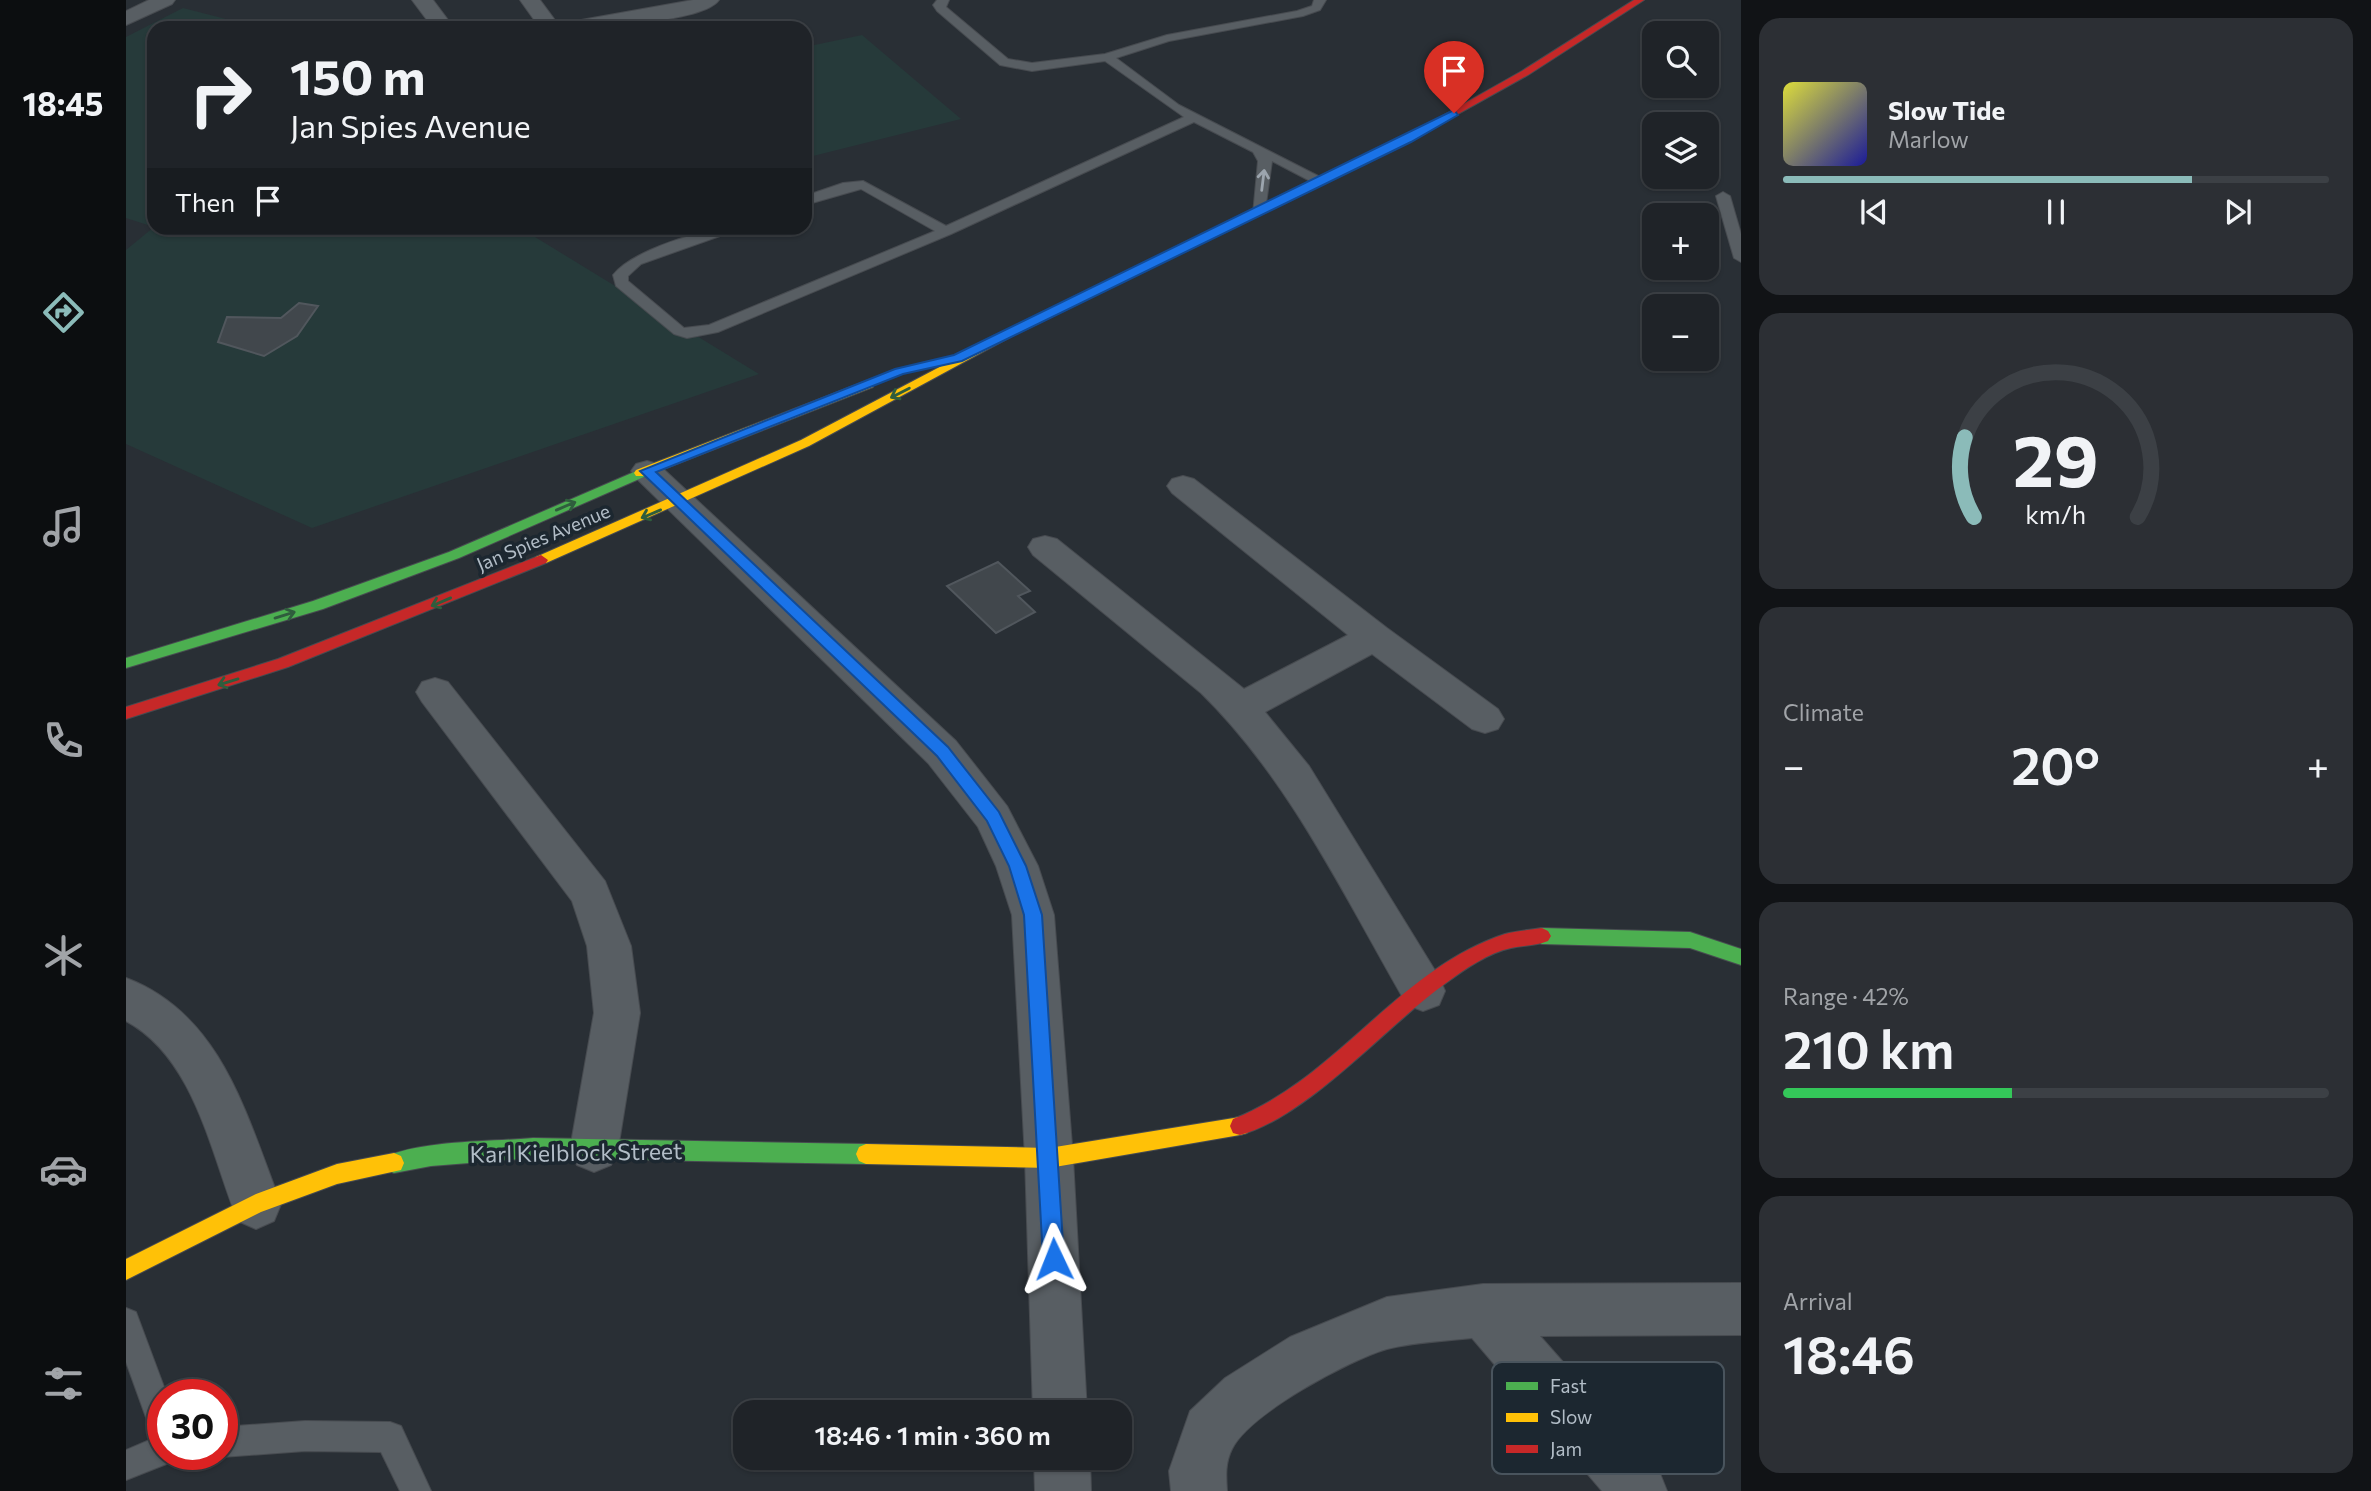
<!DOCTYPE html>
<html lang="en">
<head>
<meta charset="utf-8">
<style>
	body { margin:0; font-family:Commissioner,sans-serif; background:#2c2f34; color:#f1f3f6; height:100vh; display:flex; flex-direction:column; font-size:26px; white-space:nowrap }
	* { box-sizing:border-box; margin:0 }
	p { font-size:23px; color:#a1a4a8 }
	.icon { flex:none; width:38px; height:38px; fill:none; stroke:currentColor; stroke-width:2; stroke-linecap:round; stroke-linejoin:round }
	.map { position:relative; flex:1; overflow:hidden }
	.panel { display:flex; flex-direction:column; gap:18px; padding:18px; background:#111316; width:630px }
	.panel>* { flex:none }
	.top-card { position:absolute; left:21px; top:21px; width:665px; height:214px; border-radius:21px; box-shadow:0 2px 5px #0004,0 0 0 2px #3c4045; background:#1f2328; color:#f1f3f6; overflow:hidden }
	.buttons { position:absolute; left:1516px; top:21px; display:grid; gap:14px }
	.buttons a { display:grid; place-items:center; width:77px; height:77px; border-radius:14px; background:#1f2328; box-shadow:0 2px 5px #0004,0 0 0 2px #3c4045; font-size:35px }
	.speed { position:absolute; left:21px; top:1379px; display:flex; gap:14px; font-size:35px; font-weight:700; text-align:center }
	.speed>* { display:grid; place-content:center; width:91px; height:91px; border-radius:50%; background:#1f2328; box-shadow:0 2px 5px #0004,0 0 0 2px #3c4045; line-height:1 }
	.speed .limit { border:10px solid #d22; background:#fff; color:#111 }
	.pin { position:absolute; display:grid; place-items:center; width:60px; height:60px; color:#fff; margin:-72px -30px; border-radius:50% 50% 50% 0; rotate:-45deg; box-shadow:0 0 7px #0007 }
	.pin .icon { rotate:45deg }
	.me { position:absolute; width:77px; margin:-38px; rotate:358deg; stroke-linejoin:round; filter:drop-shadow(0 0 5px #0008) }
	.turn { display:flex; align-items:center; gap:24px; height:147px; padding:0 28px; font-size:32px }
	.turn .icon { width:91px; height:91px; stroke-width:2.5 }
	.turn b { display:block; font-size:49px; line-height:60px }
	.then { display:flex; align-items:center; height:66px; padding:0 28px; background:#0003; gap:14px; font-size:26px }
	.big { font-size:52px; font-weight:600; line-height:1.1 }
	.panel .card { flex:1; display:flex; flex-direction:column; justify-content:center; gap:10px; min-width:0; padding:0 24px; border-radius:21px; background:#2c2f34 }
	.panel .dial { align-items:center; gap:0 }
	.dial svg { height:182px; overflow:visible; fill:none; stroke:#3c4045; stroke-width:7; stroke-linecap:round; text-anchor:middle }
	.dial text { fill:#f1f3f6; stroke:none }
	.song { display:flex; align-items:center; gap:21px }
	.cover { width:84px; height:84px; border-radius:10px; background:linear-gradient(135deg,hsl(60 70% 55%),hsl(240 70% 35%)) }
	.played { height:7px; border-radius:4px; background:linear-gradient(90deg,#8bbbb9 75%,#3c4045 75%) }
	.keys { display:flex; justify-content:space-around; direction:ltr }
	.heat { display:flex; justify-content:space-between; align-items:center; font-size:38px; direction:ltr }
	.charge { height:10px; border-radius:5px; background:linear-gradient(90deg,#34c759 42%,#3c4045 0) }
	.trip { position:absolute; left:607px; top:1400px; width:399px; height:70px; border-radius:21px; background:#1f2328; box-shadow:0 2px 5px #0004,0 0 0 2px #3c4045; font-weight:600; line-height:70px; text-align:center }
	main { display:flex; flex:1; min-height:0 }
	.menu { display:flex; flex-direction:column; width:126px; justify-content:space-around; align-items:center; background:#0c0e10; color:#a1a4a8 }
	.menu .icon { width:49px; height:49px }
	.menu .current { color:#8bbbb9 }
	.menu b { font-size:32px; color:#f1f3f6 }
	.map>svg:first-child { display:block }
	.green { fill:#263a3a }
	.building { fill:#41474c; stroke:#51575d; stroke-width:2 }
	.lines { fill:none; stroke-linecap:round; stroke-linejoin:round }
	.lane-casing { stroke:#474b50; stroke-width:2 }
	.street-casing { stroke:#474b50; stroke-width:2 }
	.fast-casing { stroke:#474b50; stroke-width:2 }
	.slow-casing { stroke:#474b50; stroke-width:2 }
	.jam-casing { stroke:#474b50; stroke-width:2 }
	.lane { fill:#585e63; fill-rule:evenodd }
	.street { fill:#585e63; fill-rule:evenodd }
	.fast { fill:#4caf50; fill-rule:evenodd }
	.slow { fill:#ffc107; fill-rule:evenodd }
	.jam { fill:#c62828; fill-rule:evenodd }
	.oneway { stroke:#9ca5ae }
	.oneway2 { stroke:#2f5d3d }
	.route { fill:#1a73e8; stroke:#114b97; stroke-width:2 }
	.labels { text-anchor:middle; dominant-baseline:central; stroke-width:7; stroke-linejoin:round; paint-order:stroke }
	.street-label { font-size:19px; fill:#b2bdc7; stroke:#1c2730 }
	.near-street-label { font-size:23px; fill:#b2bdc7; stroke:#1c2730 }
	.key { fill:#1c2730; stroke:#49545d; stroke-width:2 }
	.key-label { font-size:19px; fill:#b2bdc7 }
</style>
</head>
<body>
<main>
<nav class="menu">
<b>18:45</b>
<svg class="icon current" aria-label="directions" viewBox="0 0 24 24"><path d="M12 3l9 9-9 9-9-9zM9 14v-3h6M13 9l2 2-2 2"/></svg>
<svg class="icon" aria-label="music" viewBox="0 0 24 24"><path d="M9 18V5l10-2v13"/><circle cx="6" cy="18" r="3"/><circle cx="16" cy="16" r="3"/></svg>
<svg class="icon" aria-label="phone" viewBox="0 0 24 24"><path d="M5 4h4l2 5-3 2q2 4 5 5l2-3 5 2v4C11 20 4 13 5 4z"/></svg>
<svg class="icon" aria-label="climate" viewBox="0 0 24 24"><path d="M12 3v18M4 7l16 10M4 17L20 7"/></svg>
<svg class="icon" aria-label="car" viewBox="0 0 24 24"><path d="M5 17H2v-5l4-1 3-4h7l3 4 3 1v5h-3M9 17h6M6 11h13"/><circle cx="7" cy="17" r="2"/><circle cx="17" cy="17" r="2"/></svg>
<svg class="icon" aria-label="filters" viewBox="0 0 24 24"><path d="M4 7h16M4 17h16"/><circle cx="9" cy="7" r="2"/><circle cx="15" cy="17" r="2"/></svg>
</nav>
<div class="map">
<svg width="1615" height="1491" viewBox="0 0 1615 1491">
	<rect width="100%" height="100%" fill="#292f35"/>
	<g class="green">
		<path d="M57,8L135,28H28V228H398L396,229L633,374L186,528L0,444V250L28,227L0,218V37Z"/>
		<path d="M736,35L835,119L679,158V47Z"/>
	</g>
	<g class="building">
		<path d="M173,303L192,306L171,336L138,356L92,342L101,317L155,318Z"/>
		<path d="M872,562L904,591L892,596L909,612L870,633L821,586Z"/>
	</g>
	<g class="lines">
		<defs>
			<g id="lane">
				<path d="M811,0H823L820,7L882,59L906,63L979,54L1041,35L1171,11L1186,6L1188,0H1200L1194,10L1177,16L1043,41L990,58L1053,105L1202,181L1190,184L1146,161L1139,211L1127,214L1132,161L1127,152L1068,122L825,234L592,332L561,338L548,334L490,286L487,275C507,250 578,228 610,228L608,231L515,264L502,276V281L558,328L583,325L809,231L735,189L679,205V196L717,183L737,181L820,226L1058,117L979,61L906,71L874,65L811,11L807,5Z"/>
				<path d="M1597,192L1604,196L1615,234V262L1608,258L1590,196Z"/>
				<path d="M0,1308L10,1312L41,1395H37V1454H50L48,1461L0,1480V1450L33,1436L26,1434L0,1362Z"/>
				<path d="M179,1421L264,1422L275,1426L305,1491H274L255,1452L179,1451L96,1457L89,1454H96V1427Z"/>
			</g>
			<g id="street">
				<path d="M23,0H49L46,4L0,25V11Z"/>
				<path d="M286,0H307L328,28H307Z"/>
				<path d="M394,0H414L434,27L444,22L567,0H593C575,25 447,28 414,28Z"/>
				<path d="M521,461L532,464L830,741L881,806L912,866L928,915L947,1158L961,1412H907L899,1158L886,915L870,866L852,827L802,763L510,478L505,471L510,464Z"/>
				<path d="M1057,476L1068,479L1261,628L1372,709L1378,719L1372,729L1359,733L1346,729L1246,654L1139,712L1183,766L1313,977L1319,991L1313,1005L1297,1011L1281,1005C1219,898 1164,780 1075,693L907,555L902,547L907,539L919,536L931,539L1118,689L1222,635L1046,493L1041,486L1046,479Z"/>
				<path d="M309,678L322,682L479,881L505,946L514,1013L492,1149L485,1165L468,1172L451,1165L444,1149L468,1013L461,946L446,901L296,702L290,692L296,682Z"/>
				<path d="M0,978C96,1014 121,1117 155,1204L148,1221L130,1229L112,1221C85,1155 69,1058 0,1021Z"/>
				<path d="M1615,1283V1335L1414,1336L1533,1471L1541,1491H1476L1346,1338C1319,1341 1288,1342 1261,1349C1223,1360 1123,1414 1106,1449C1099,1463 1100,1476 1101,1491H1045L1043,1471L1064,1411L1099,1378L1164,1337L1261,1297L1357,1284Z"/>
				<path d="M908,1458H964L965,1491H909Z"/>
			</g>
			<g id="fast">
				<path d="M1258,148L1266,150L886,336L882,337L876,334Z"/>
				<path d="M515,469L522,473L520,476L333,558L197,609L0,668V658L187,601L323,552Z"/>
				<path d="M1416,928L1564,932L1615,949V965L1564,948L1416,944L1410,941L1407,936L1410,931Z"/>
				<path d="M407,1138L740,1144L747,1147L750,1154L747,1161L740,1164L407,1158L305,1166L268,1173L261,1170L258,1163L261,1156C302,1140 362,1142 407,1138Z"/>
			</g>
			<g id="slow">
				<path d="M882,331L888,334L886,336L683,446L420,563H410L408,560L410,557L675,440Z"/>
				<path d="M743,380L747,381V387L520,476H510L508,473L510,470Z"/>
				<path d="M1114,1117L1121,1119L1124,1126L1121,1133L1114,1135L923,1168L740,1164L733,1161L730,1154L733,1147L740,1144L923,1148Z"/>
				<path d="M268,1153L275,1156L278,1163L275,1170L211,1184L135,1212L0,1280V1259L130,1194L211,1164Z"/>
			</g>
			<g id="jam">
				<path d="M1508,0H1518L1402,75L1264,152L1256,150L1396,71Z"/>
				<path d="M415,555L422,560L420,563L162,667L0,719V707L152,659Z"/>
				<path d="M1416,928L1422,931L1425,936L1422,941C1410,946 1398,945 1385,948C1362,953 1339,969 1320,983C1260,1026 1183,1116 1114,1135L1107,1133L1104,1126L1107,1119C1211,1079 1272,969 1379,934C1391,931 1404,930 1416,928Z"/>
			</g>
		</defs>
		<use href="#lane" class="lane-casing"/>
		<use href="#street" class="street-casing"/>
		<use href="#fast" class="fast-casing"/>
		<use href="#slow" class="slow-casing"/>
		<use href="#jam" class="jam-casing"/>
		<use href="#lane" class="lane"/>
		<use href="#street" class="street"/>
		<use href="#fast" class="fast"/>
		<use href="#slow" class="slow"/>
		<use href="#jam" class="jam"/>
	</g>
	<defs><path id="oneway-shaft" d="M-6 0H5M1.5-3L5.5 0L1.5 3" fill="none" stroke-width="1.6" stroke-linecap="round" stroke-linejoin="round" transform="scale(1.75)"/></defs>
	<use class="oneway" href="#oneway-shaft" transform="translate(1137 180) rotate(-83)"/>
	<g class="oneway2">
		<use href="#oneway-shaft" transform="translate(774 393) rotate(153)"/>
		<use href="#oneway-shaft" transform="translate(440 506) rotate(-23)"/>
		<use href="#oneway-shaft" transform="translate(525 514) rotate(157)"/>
		<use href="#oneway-shaft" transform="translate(315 602) rotate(157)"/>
		<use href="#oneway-shaft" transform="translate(159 615) rotate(-17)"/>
		<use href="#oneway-shaft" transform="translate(102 682) rotate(163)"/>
	</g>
	<path class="route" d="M1328,110L1332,115L1285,142L836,361L777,374L530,472L822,747L873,812L900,866L916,915L938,1259L935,1267L928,1270L920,1267L917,1259L898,915L883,866L861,821L811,756L514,471L769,369L828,355Z"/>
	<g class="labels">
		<g class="street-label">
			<text transform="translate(417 537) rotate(-23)">Jan Spies Avenue</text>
		</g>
		<g class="near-street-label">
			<text transform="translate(450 1152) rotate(-1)">Karl Kielblock Street</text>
		</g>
	</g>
	<rect x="1366" y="1362" width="232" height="112" rx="10" class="key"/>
	<rect x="1380" y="1382" width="32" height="8" fill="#4caf50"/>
	<rect x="1380" y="1413" width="32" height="9" fill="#ffc107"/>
	<rect x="1380" y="1445" width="32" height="8" fill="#c62828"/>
	<g class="key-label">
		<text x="1424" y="1393">Fast</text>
		<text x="1424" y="1424">Slow</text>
		<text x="1424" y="1456">Jam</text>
	</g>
</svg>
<div class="buttons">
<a><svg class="icon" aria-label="search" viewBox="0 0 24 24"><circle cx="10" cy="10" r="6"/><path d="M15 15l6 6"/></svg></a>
<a><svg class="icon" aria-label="layers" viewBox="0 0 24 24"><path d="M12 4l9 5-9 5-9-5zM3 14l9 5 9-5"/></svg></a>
<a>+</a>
<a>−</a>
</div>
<div class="speed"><div class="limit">30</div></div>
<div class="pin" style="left:1328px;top:113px;background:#d93025"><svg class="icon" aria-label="arrive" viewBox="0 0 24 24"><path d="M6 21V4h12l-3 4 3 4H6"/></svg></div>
<svg class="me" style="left:928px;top:1259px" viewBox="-20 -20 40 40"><path d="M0-17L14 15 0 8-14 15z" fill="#1a73e8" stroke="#fff" stroke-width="4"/></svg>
<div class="trip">18:46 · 1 min · 360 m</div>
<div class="top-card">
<div class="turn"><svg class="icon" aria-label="right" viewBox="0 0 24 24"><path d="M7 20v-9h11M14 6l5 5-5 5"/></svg><div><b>150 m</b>Jan Spies Avenue</div></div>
<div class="then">Then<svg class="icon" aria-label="arrive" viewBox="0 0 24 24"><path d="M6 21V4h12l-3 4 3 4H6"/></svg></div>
</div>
</div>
<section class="panel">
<div class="card">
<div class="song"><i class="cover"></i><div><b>Slow Tide</b><p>Marlow</p></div></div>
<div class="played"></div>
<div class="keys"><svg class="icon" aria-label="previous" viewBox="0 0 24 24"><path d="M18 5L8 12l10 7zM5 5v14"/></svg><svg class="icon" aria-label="pause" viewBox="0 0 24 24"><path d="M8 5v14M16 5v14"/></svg><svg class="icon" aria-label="next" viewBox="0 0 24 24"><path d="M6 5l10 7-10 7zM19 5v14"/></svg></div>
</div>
<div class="card dial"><svg viewBox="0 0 100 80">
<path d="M14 69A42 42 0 1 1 86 69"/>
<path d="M14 69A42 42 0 0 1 10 34" stroke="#8bbbb9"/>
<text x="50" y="56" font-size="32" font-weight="700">29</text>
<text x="50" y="72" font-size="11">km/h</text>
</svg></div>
<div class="card"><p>Climate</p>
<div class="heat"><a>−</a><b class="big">20°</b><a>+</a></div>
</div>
<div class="card"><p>Range · 42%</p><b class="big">210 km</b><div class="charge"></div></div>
<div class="card"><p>Arrival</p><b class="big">18:46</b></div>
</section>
</main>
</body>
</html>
